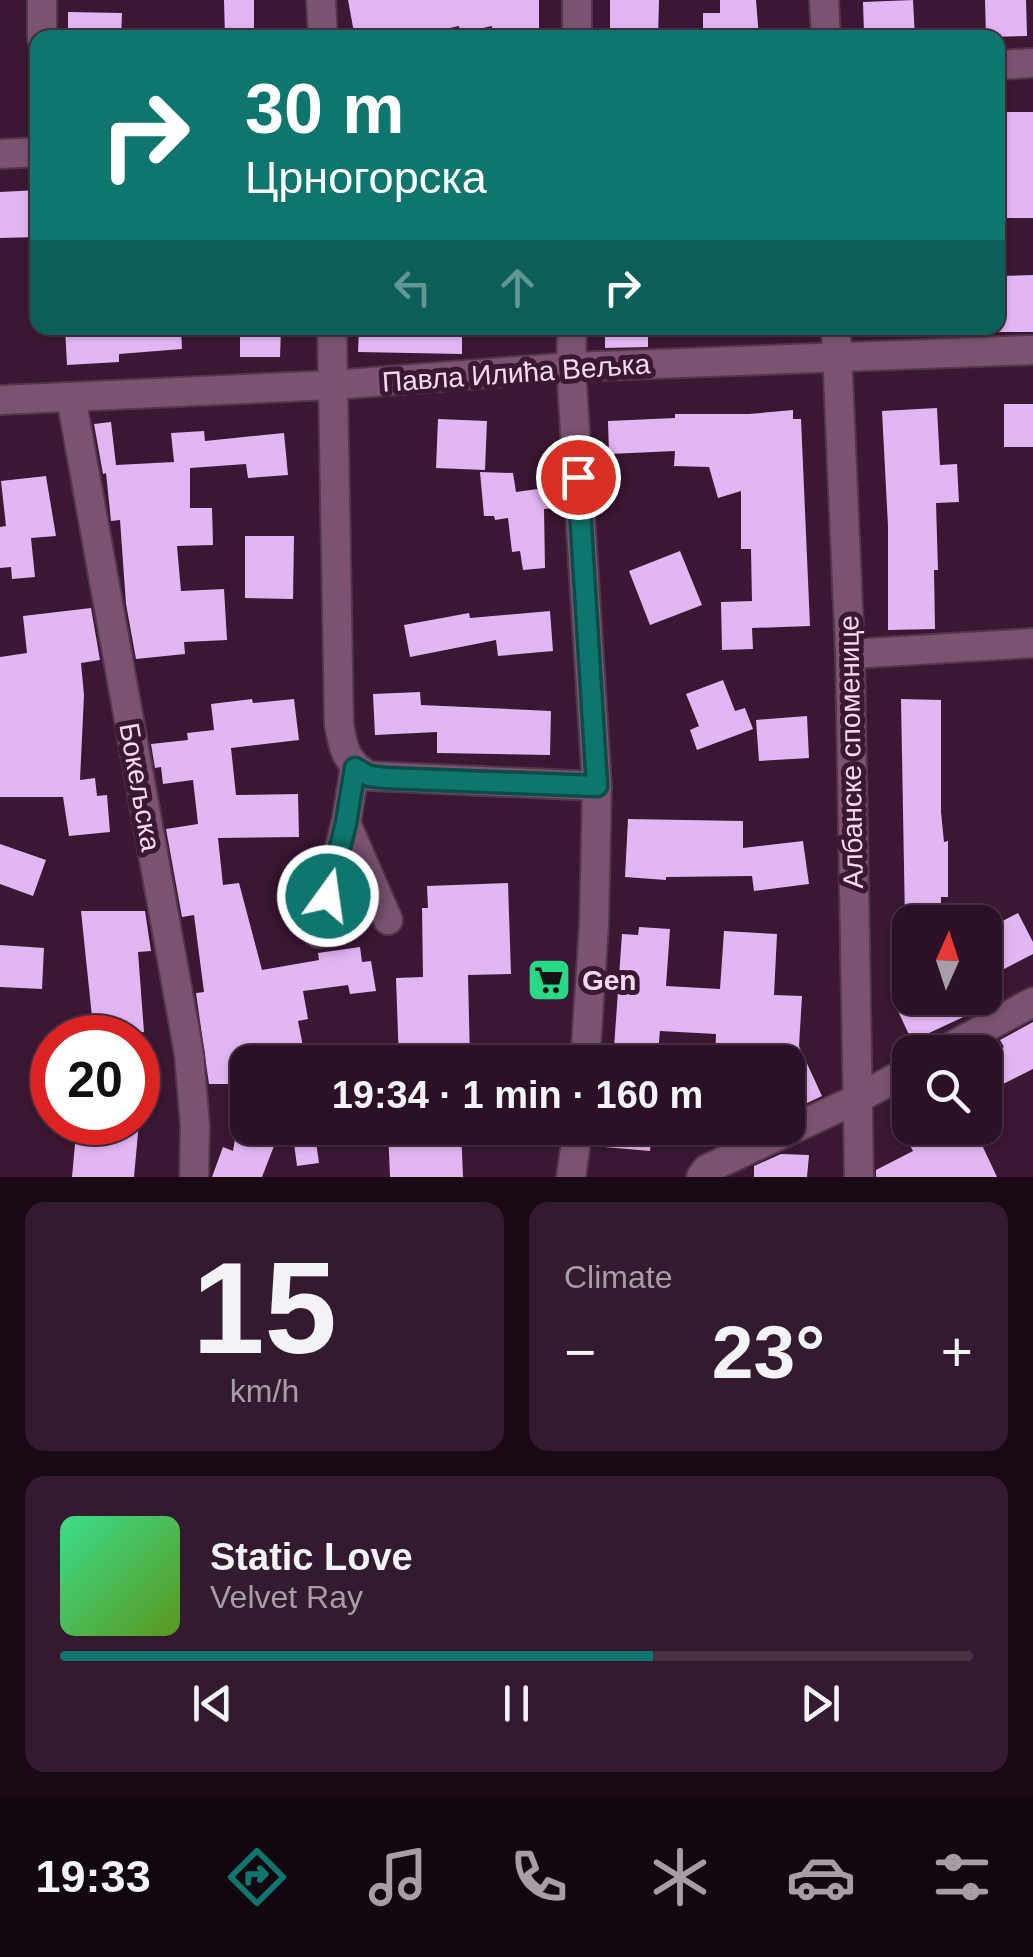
<!DOCTYPE html>
<html lang="en">
<head>
<meta charset="utf-8">
<style>
	body { margin:0; font-family:Arial,sans-serif; background:#341a2e; color:#f1f3f6; height:100vh; display:flex; flex-direction:column; font-size:38px; white-space:nowrap }
	* { box-sizing:border-box; margin:0 }
	p { font-size:32px; color:#a69da7 }
	.icon { flex:none; width:55px; height:55px; fill:none; stroke:currentColor; stroke-width:2; stroke-linecap:round; stroke-linejoin:round }
	.map { position:relative; height:1177px; overflow:hidden }
	.sheet { display:flex; flex-direction:column; gap:25px; padding:25px; background:#180915; flex:1 }
	.sheet>* { flex:none }
	.banner { position:absolute; left:30px; top:30px; width:975px; height:305px; border-radius:20px; box-shadow:0 2px 8px #0004,0 0 0 2px #483143; background:#0f766e; color:#fff; overflow:hidden }
	.needle { width:65px; rotate:3deg }
	.tools { position:absolute; left:892px; top:905px; display:grid; gap:20px }
	.tools a { display:grid; place-items:center; width:110px; height:110px; border-radius:20px; background:#2c1126; box-shadow:0 2px 8px #0004,0 0 0 2px #483143; font-size:50px }
	.speed { position:absolute; left:30px; top:1015px; display:flex; gap:20px; font-size:50px; font-weight:700; text-align:center }
	.speed>* { display:grid; place-content:center; width:130px; height:130px; border-radius:50%; background:#2c1126; box-shadow:0 2px 8px #0004,0 0 0 2px #483143; line-height:1 }
	.speed .limit { border:15px solid #d22; background:#fff; color:#111 }
	.pin { position:absolute; display:grid; place-items:center; width:85px; height:85px; color:#fff; margin:-42px; border:5px solid #fff; border-radius:50%; box-shadow:0 2px 10px #0007 }
	.me { position:absolute; width:110px; margin:-55px; rotate:14deg; stroke-linejoin:round; filter:drop-shadow(0 0 8px #0008) }
	.turn { display:flex; align-items:center; gap:35px; height:210px; padding:0 50px; font-size:45px }
	.turn .icon { width:130px; height:130px; stroke-width:2.5 }
	.turn b { display:block; font-size:70px; line-height:85px }
	.lanes { display:flex; align-items:center; height:95px; padding:0 50px; background:#0003; justify-content:center; gap:50px; direction:ltr }
	.lanes .off { opacity:.35 }
	.big { font-size:75px; font-weight:800; line-height:1.1 }
	.sheet .card { flex:1; display:flex; flex-direction:column; justify-content:center; gap:15px; min-width:0; padding:0 35px; border-radius:20px; background:#341a2e }
	.sheet .dial { align-items:center; gap:0 }
	.dial b { font-size:130px; line-height:1 }
	.song { display:flex; align-items:center; gap:30px }
	.cover { width:120px; height:120px; border-radius:15px; background:linear-gradient(135deg,hsl(150 70% 55%),hsl(90 70% 35%)) }
	.played { height:10px; border-radius:5px; background:linear-gradient(90deg,#0f766e 65%,#483143 65%) }
	.keys { display:flex; justify-content:space-around; direction:ltr }
	.heat { display:flex; justify-content:space-between; align-items:center; font-size:55px; direction:ltr }
	.sheet .tiles { flex:1; display:grid; gap:25px; grid-template-columns:1fr 1fr }
	.card:last-child { grid-column:span 2 }
	.trip { position:absolute; left:230px; top:1045px; width:575px; height:100px; border-radius:20px; background:#2c1126; box-shadow:0 2px 8px #0004,0 0 0 2px #483143; font-weight:800; line-height:100px; text-align:center }
	.tab-bar { display:flex; height:160px; justify-content:space-around; align-items:center; background:#12070f; color:#a69da7 }
	.tab-bar .icon { width:70px; height:70px }
	.tab-bar .current { color:#0f766e }
	.tab-bar b { font-size:45px; color:#f1f3f6 }
	.map>svg:first-child { display:block }
	.building { fill:#e2b6f3 }
	.lines { fill:none; stroke-linecap:round; stroke-linejoin:round }
	.minor-casing { stroke:#53364d; stroke-width:32 }
	.minor { stroke:#7b5371; stroke-width:28 }
	.route-casing { stroke:#0a4d48; stroke-width:25 }
	.route { stroke:#0f766e; stroke-width:18 }
	.labels { text-anchor:middle; dominant-baseline:central; stroke-width:10; stroke-linejoin:round; paint-order:stroke }
	.street-label { font-size:28px; fill:#f4dced; stroke:#3a1732 }
	.poi-label { font-size:28px; font-weight:bold; fill:#f4dced; stroke:#3a1732; text-anchor:start }
</style>
</head>
<body>
<div class="map">
<svg width="1033" height="1177" viewBox="0 0 1033 1177">
	<rect width="100%" height="100%" fill="#3a1732"/>
	<g class="building">
		<path d="M224,0H254V38H225Z"/>
		<path d="M348,0H539V38H492V26L460,33L459,26L404,38H355Z"/>
		<path d="M610,0H659L658,38H610Z"/>
		<path d="M720,0H756L759,38H703V13H720Z"/>
		<path d="M913,0L915,38H871V32H864L863,2Z"/>
		<path d="M985,0H1026L1027,36L986,37Z"/>
		<path d="M68,12L122,13L121,38H68Z"/>
		<path d="M999,112H1033V218H998Z"/>
		<path d="M38,190V237L0,238V192Z"/>
		<path d="M1033,275V332H998V276Z"/>
		<path d="M65,328H181L182,349L119,354V362L67,365Z"/>
		<path d="M240,328H281L280,357H240Z"/>
		<path d="M359,328H462V354L358,352Z"/>
		<path d="M605,328H648V347L605,348Z"/>
		<rect x="1004" y="404" width="29" height="43"/>
		<path d="M937,408L940,465L957,464L959,502L936,503L938,570H934L935,629L888,630V526L882,411Z"/>
		<path d="M793,410V419H801L810,626L752,628L753,649L722,650L721,602L752,601L751,549H741V491L718,498L709,467L674,466L675,451L609,454L608,421L675,418V414H749Z"/>
		<path d="M438,419L487,421L485,470L436,468Z"/>
		<path d="M111,422L116,465L174,462L171,433L204,431L205,441L284,433L288,475L248,478L246,464L190,468V508H212L213,545L177,546L181,591L224,589L227,640L184,642L185,654L136,659L126,604L120,520L111,521L106,473L103,474L94,424Z"/>
		<path d="M480,472L513,473L516,492L559,486L562,507L544,509L545,568L523,570L520,551L512,552L508,518L495,520L494,516H484Z"/>
		<path d="M46,476L56,536L31,538L35,577L12,579L11,567L0,568V527L6,526L1,481Z"/>
		<path d="M245,536H294L293,599L245,598Z"/>
		<path d="M680,551L702,605L650,625L629,571Z"/>
		<path d="M91,608L100,660L81,663L84,695L80,780L95,778L97,796L107,795L110,832L69,836L63,797H0V657L27,653L23,616Z"/>
		<path d="M550,611L553,651L498,656L496,640L410,657L404,625L469,613L470,618Z"/>
		<path d="M723,680L735,711L745,708L753,729L697,750L690,730L699,726L686,694Z"/>
		<path d="M420,692L421,705L551,711L550,755L437,753V732L375,735L373,694Z"/>
		<path d="M252,699L253,703L294,699L299,740L231,748L236,795L298,794L299,837L218,838L223,885L239,883L262,970L319,960L318,953L360,947L362,962L371,961L376,991L350,994L348,985L303,991L308,1019L298,1021L306,1062H248V1084H209L196,993L204,992L194,915L182,917L166,829L198,824L193,780L163,784L161,767L155,768L151,744L188,740L187,733L214,730L211,704Z"/>
		<path d="M901,699L941,700V812L944,842L948,841V897H941V922H905Z"/>
		<path d="M807,716L809,758L759,761L756,720Z"/>
		<path d="M628,819L743,821V848L803,841L809,884L754,891L752,876L666,877V880L625,877Z"/>
		<path d="M0,844L46,860L33,896L0,884Z"/>
		<path d="M508,883L511,974L468,975L470,1060L399,1062L396,978L423,977L422,908H428L427,886Z"/>
		<path d="M81,911H145L151,951L138,952L144,1032L94,1036Z"/>
		<path d="M1018,913L1033,942V954L985,979V930Z"/>
		<path d="M639,927L670,929L666,986L720,989L724,931L777,934L774,995L802,996L799,1046L822,1096L788,1112V1062H715L716,1034L660,1031L657,1062H613L622,934L638,935Z"/>
		<path d="M0,945L44,948L42,989L0,987Z"/>
		<path d="M922,998H1004L912,1041L897,1009Z"/>
		<path d="M1033,1022V1069L985,1093V1057L1004,1047L1000,1040Z"/>
		<path d="M77,1122H139L134,1177H72Z"/>
		<path d="M237,1128H281L262,1177H212L223,1147L233,1151Z"/>
		<path d="M292,1128H314L319,1163L297,1166Z"/>
		<path d="M388,1128H461L463,1177H390Z"/>
		<path d="M595,1128H652L650,1151L593,1146Z"/>
		<path d="M901,1128H974L997,1177H876V1170L913,1151Z"/>
		<path d="M781,1154L809,1155L807,1177H754V1166Z"/>
	</g>
	<g class="lines">
		<defs>
			<g id="minor">
				<path d="M42,0V38"/>
				<path d="M321,0L323,38"/>
				<path d="M824,0L826,38"/>
				<path d="M577,38V0"/>
				<path d="M998,65L1033,63"/>
				<path d="M0,154L38,152"/>
				<path d="M332,328L339,724C343,748 346,763 369,776L597,786"/>
				<path d="M572,328L571,367L597,786L594,924L585,1062"/>
				<path d="M836,328L850,654L859,1177"/>
				<path d="M71,397L189,1054L195,1126L194,1177"/>
				<path d="M0,400L333,385L571,367L1033,350"/>
				<path d="M850,654L1033,643"/>
				<path d="M346,823L388,920"/>
				<path d="M318,933L346,823L355,768"/>
				<path d="M941,1052L1033,1002"/>
				<path d="M571,1177L578,1128"/>
				<path d="M701,1177L707,1169L857,1099L910,1070"/>
			</g>
		</defs>
		<use href="#minor" class="minor-casing"/>
		<use href="#minor" class="minor"/>
	</g>
	<g class="lines">
		<defs>
			<path id="route" d="M328,896L346,823L355,768L369,776L386,778L597,786L578,477"/>
		</defs>
		<use href="#route" class="route-casing"/>
		<use href="#route" class="route"/>
	</g>
	<defs>
		<symbol id="supermarket-square" viewBox="-11 -11 22 22"><rect x="-9" y="-9" width="18" height="18" rx="4" fill="#27d885" stroke="#3a1732"/><path d="M-6-5.5h2.5l.6 2H6L4.5 2H-2.5L-4.4-4H-6ZM-1.5 3.2a1.3 1.3 0 1 0 .1 0ZM3 3.2a1.3 1.3 0 1 0 .1 0Z" fill="#111"/></symbol>
	</defs>
	<g fill-rule="evenodd">
		<use href="#supermarket-square" x="524" y="955" width="50" height="50"/>
	</g>
	<g class="labels">
		<g class="street-label">
			<text transform="translate(516 373) rotate(-4)">Павла Илића Вељка</text>
			<text transform="translate(851 752) rotate(-91)">Албанске споменице</text>
			<text transform="translate(140 787) rotate(80)">Бокељска</text>
		</g>
		<g class="poi-label">
			<text x="582" y="980">Gen</text>
		</g>
	</g>
</svg>
<div class="tools">
<a><svg class="needle" viewBox="-14 -14 28 28"><path d="M0-13l5 13h-10z" fill="#e53935"/><path d="M0 13l5-13h-10z" fill="#a69da7"/></svg></a>
<a><svg class="icon" aria-label="search" viewBox="0 0 24 24"><circle cx="10" cy="10" r="6"/><path d="M15 15l6 6"/></svg></a>
</div>
<div class="speed"><div class="limit">20</div></div>
<div class="pin" style="left:578px;top:477px;background:#d93025"><svg class="icon" aria-label="arrive" viewBox="0 0 24 24"><path d="M6 21V4h12l-3 4 3 4H6"/></svg></div>
<svg class="me" style="left:328px;top:896px" viewBox="-20 -20 40 40"><circle r="17" fill="#0f766e" stroke="#fff" stroke-width="3"/><path d="M0-11L8 9 0 5-8 9z" fill="#fff"/></svg>
<div class="trip">19:34 · 1 min · 160 m</div>
<div class="banner">
<div class="turn"><svg class="icon" aria-label="right" viewBox="0 0 24 24"><path d="M7 20v-9h11M14 6l5 5-5 5"/></svg><div><b>30 m</b>Црногорска</div></div>
<div class="lanes"><svg class="icon off" aria-label="left" viewBox="0 0 24 24"><path d="M17 20v-9H6M10 6l-5 5 5 5"/></svg><svg class="icon off" aria-label="ahead" viewBox="0 0 24 24"><path d="M12 20V5M6 11l6-6 6 6"/></svg><svg class="icon" aria-label="right" viewBox="0 0 24 24"><path d="M7 20v-9h11M14 6l5 5-5 5"/></svg></div>
</div>
</div>
<section class="sheet">
<div class="tiles">
<div class="card dial"><b>15</b><p>km/h</p></div>
<div class="card"><p>Climate</p>
<div class="heat"><a>−</a><b class="big">23°</b><a>+</a></div>
</div>
<div class="card">
<div class="song"><i class="cover"></i><div><b>Static Love</b><p>Velvet Ray</p></div></div>
<div class="played"></div>
<div class="keys"><svg class="icon" aria-label="previous" viewBox="0 0 24 24"><path d="M18 5L8 12l10 7zM5 5v14"/></svg><svg class="icon" aria-label="pause" viewBox="0 0 24 24"><path d="M8 5v14M16 5v14"/></svg><svg class="icon" aria-label="next" viewBox="0 0 24 24"><path d="M6 5l10 7-10 7zM19 5v14"/></svg></div>
</div>
</div>
</section>
<nav class="tab-bar">
<b>19:33</b>
<svg class="icon current" aria-label="directions" viewBox="0 0 24 24"><path d="M12 3l9 9-9 9-9-9zM9 14v-3h6M13 9l2 2-2 2"/></svg>
<svg class="icon" aria-label="music" viewBox="0 0 24 24"><path d="M9 18V5l10-2v13"/><circle cx="6" cy="18" r="3"/><circle cx="16" cy="16" r="3"/></svg>
<svg class="icon" aria-label="phone" viewBox="0 0 24 24"><path d="M5 4h4l2 5-3 2q2 4 5 5l2-3 5 2v4C11 20 4 13 5 4z"/></svg>
<svg class="icon" aria-label="climate" viewBox="0 0 24 24"><path d="M12 3v18M4 7l16 10M4 17L20 7"/></svg>
<svg class="icon" aria-label="car" viewBox="0 0 24 24"><path d="M5 17H2v-5l4-1 3-4h7l3 4 3 1v5h-3M9 17h6M6 11h13"/><circle cx="7" cy="17" r="2"/><circle cx="17" cy="17" r="2"/></svg>
<svg class="icon" aria-label="filters" viewBox="0 0 24 24"><path d="M4 7h16M4 17h16"/><circle cx="9" cy="7" r="2"/><circle cx="15" cy="17" r="2"/></svg>
</nav>
</body>
</html>
